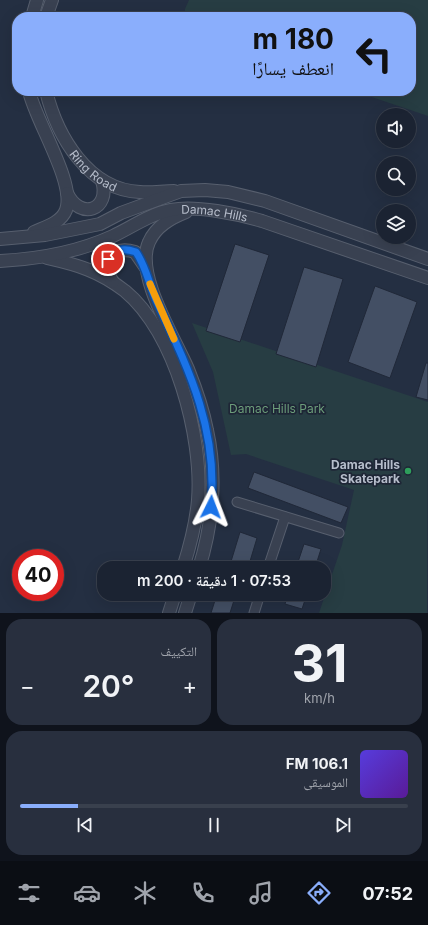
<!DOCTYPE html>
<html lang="ar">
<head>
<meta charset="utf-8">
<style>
	body { margin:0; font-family:Inter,"Noto Naskh Arabic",sans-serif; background:#282f3e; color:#f1f3f6; direction:rtl; height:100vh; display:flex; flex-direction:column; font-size:15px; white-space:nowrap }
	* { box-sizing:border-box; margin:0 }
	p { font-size:13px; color:#a0a4ac }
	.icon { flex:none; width:22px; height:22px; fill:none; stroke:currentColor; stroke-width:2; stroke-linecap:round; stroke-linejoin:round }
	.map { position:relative; height:613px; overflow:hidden; direction:ltr }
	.drawer { display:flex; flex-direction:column; gap:6px; padding:6px; background:#0f131c; flex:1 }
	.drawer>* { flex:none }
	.guide { position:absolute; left:12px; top:12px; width:404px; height:84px; border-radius:16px; box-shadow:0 4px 16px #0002,0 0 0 1px #39404d; direction:rtl; background:#8aaefc; color:#111; overflow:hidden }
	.buttons { position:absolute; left:376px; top:108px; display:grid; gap:8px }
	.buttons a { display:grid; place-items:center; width:40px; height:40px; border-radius:50%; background:#1b2332; box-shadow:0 4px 16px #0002,0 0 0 1px #39404d; font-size:20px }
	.speed { position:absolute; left:12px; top:549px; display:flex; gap:8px; font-size:20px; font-weight:700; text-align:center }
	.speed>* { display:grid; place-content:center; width:52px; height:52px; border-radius:50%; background:#1b2332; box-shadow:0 4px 16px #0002,0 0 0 1px #39404d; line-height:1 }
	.speed .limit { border:6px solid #d22; background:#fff; color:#111 }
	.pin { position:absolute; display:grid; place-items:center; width:34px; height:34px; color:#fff; margin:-17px; border:2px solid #fff; border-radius:50%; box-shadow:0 1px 4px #0007 }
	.me { position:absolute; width:44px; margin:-22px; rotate:3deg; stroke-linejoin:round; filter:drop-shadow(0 0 3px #0008) }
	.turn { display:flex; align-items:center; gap:14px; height:84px; padding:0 16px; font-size:18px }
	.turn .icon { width:52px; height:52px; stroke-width:2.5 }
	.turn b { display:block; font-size:28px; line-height:34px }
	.big { font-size:30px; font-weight:600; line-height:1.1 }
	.drawer .tile { flex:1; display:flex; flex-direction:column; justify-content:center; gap:6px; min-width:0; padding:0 14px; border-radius:16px; background:#282f3e }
	.drawer .dial { align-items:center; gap:0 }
	.dial b { font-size:52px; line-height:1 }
	.song { display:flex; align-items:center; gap:12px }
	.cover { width:48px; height:48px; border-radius:6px; background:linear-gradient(135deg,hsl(250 70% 55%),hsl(270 70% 35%)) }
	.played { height:4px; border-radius:2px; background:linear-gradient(90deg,#8aaefc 15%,#39404d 15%) }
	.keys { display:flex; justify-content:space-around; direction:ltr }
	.heat { display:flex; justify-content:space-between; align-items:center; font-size:22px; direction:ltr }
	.drawer .tiles { flex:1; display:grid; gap:6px; grid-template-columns:1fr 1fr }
	.tile:last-child { grid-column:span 2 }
	.trip { position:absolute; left:97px; top:561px; width:234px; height:40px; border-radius:16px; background:#1b2332; box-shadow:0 4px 16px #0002,0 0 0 1px #39404d; font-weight:600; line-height:40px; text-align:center; direction:rtl }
	.tabs { display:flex; height:64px; justify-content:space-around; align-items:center; background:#0b0e14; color:#a0a4ac }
	.tabs .icon { width:28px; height:28px }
	.tabs .on { color:#8aaefc }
	.tabs b { font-size:18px; color:#f1f3f6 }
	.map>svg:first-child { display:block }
	.green { fill:#273d43 }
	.building { fill:#434f64; stroke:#202838 }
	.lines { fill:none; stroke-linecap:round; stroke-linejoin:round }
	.minor-casing { stroke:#575f6e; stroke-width:11 }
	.tertiary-casing { stroke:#575f6e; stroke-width:14 }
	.minor { stroke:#394151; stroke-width:9 }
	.tertiary { stroke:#394151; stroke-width:12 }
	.route-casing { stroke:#114b97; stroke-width:10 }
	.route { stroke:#1a73e8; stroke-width:7 }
	.slow { stroke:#f59e0b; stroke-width:7 }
	.leisure-dot { fill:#2e9e5b; stroke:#1e2636; stroke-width:1.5 }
	.labels { text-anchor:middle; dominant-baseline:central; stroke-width:3.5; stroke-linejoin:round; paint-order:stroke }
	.street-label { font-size:12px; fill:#b6bdcb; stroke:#1e2636 }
	.park-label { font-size:12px; fill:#6c9d7a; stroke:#1e2636 }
	.poi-label { font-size:12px; font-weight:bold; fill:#b6bdcb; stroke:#1e2636; text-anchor:end }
</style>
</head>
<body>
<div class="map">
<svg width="428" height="613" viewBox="0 0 428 613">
	<rect width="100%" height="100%" fill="#242f42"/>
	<g class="green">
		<path d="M189,0H428V116L354,91H411V17H185V9Z"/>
		<path d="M192,323L428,402L427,613H319L342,545L354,490L246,454L231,455L213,372Z"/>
	</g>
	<g class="building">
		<path d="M235,244L269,255L240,342L206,331Z"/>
		<path d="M304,267L343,279L316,367L276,354Z"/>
		<path d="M375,286L417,302L390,378L348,362Z"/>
		<path d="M426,363H428V400L416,397Z"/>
		<path d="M254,472L348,507L341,523L248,488Z"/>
		<path d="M240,532L257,538L248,568H229Z"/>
		<path d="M304,544L321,549L315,568H296Z"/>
		<path d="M217,594H236L230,613H211Z"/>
		<path d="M288,594H307L302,609L285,604Z"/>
	</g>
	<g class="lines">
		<defs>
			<g id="minor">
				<path d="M237,502L339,533"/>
				<path d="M268,568L285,517"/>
				<path d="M254,613L260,594"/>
			</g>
			<g id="tertiary">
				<path d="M32,17L37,0"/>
				<path d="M46,17L52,0"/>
				<path d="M29,91C35,120 76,183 66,210C61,223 45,227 34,232"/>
				<path id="s1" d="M46,91C57,136 88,190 140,192C151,193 163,191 174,191"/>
				<path d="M67,193C80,221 111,210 102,181"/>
				<path d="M186,212C171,218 156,226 149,242C134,274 175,338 188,369C196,389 203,409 207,430C217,475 213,524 199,568"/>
				<path d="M0,239L45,235L100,224L121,213L181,191L205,190L228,192L265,201L428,259"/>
				<path d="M47,258C78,265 99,271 125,291C175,332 203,437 198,500C196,523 190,546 183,568"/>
				<path id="s2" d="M0,261C39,259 78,252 113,236C132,227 150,214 171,210C195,205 239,214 262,221L428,278"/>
				<path d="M113,282C111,279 108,274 107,270C103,251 122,248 135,252L146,268"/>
				<path d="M169,613L175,594"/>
				<path d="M185,613L191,594"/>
			</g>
		</defs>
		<use href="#minor" class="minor-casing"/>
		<use href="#tertiary" class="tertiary-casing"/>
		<use href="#minor" class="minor"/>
		<use href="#tertiary" class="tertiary"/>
	</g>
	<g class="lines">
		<defs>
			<path id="route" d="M108,259C117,249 123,248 136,252C147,268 149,286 158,304C190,372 218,430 211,507"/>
		</defs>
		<use href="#route" class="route-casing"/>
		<use href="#route" class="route"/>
		<path class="slow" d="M150,284L174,339"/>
	</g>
	<circle class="leisure-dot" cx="408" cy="471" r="4"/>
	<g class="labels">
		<g class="street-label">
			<text stroke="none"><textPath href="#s1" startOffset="95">Ring Road</textPath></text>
			<text stroke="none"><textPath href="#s2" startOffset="224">Damac Hills</textPath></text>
		</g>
		<g class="park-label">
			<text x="277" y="408">Damac Hills Park</text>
		</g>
		<g class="poi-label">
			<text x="400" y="464">Damac Hills<tspan x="400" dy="14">Skatepark</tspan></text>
		</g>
	</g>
</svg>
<div class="buttons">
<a><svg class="icon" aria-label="sound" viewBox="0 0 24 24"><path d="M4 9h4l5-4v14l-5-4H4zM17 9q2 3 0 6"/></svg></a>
<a><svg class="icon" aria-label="search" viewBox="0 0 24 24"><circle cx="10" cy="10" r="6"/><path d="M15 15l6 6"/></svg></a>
<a><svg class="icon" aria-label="layers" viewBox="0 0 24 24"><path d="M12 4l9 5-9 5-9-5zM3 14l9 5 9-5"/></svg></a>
</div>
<div class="speed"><div class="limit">40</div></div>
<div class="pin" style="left:108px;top:259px;background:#d93025"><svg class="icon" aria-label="arrive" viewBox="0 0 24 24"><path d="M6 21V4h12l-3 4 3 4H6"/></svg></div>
<svg class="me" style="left:211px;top:507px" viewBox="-20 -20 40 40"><path d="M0-17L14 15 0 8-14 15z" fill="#1a73e8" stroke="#fff" stroke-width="4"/></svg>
<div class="trip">07:53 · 1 دقيقة · 200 m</div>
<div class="guide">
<div class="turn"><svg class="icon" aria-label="left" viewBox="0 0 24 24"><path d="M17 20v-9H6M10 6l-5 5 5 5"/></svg><div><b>180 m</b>انعطف يسارًا</div></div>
</div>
</div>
<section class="drawer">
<div class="tiles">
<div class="tile dial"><b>31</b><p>km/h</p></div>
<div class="tile"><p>التكييف</p>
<div class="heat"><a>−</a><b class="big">20°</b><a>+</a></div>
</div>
<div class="tile">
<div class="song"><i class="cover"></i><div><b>106.1 FM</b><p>الموسيقى</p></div></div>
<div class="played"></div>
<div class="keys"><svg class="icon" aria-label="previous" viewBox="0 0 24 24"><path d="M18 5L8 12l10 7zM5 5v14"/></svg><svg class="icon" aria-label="pause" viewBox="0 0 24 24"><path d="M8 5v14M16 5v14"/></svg><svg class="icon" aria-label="next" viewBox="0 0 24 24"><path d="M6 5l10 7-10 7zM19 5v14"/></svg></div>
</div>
</div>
</section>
<nav class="tabs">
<b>07:52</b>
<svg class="icon on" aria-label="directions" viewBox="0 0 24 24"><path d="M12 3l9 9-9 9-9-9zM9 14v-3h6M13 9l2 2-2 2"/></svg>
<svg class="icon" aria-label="music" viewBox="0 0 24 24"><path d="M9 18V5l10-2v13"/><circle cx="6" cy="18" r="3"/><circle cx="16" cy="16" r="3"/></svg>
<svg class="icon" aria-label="phone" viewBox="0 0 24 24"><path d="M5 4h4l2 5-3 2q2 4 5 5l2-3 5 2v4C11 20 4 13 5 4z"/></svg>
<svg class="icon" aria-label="climate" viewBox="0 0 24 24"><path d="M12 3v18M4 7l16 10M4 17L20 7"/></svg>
<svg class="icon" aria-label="car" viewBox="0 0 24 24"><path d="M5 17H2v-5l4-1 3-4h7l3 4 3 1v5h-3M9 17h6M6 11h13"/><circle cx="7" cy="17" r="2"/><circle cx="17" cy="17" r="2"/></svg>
<svg class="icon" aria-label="filters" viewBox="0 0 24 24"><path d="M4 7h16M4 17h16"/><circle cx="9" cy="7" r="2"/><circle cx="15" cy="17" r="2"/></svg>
</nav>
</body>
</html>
